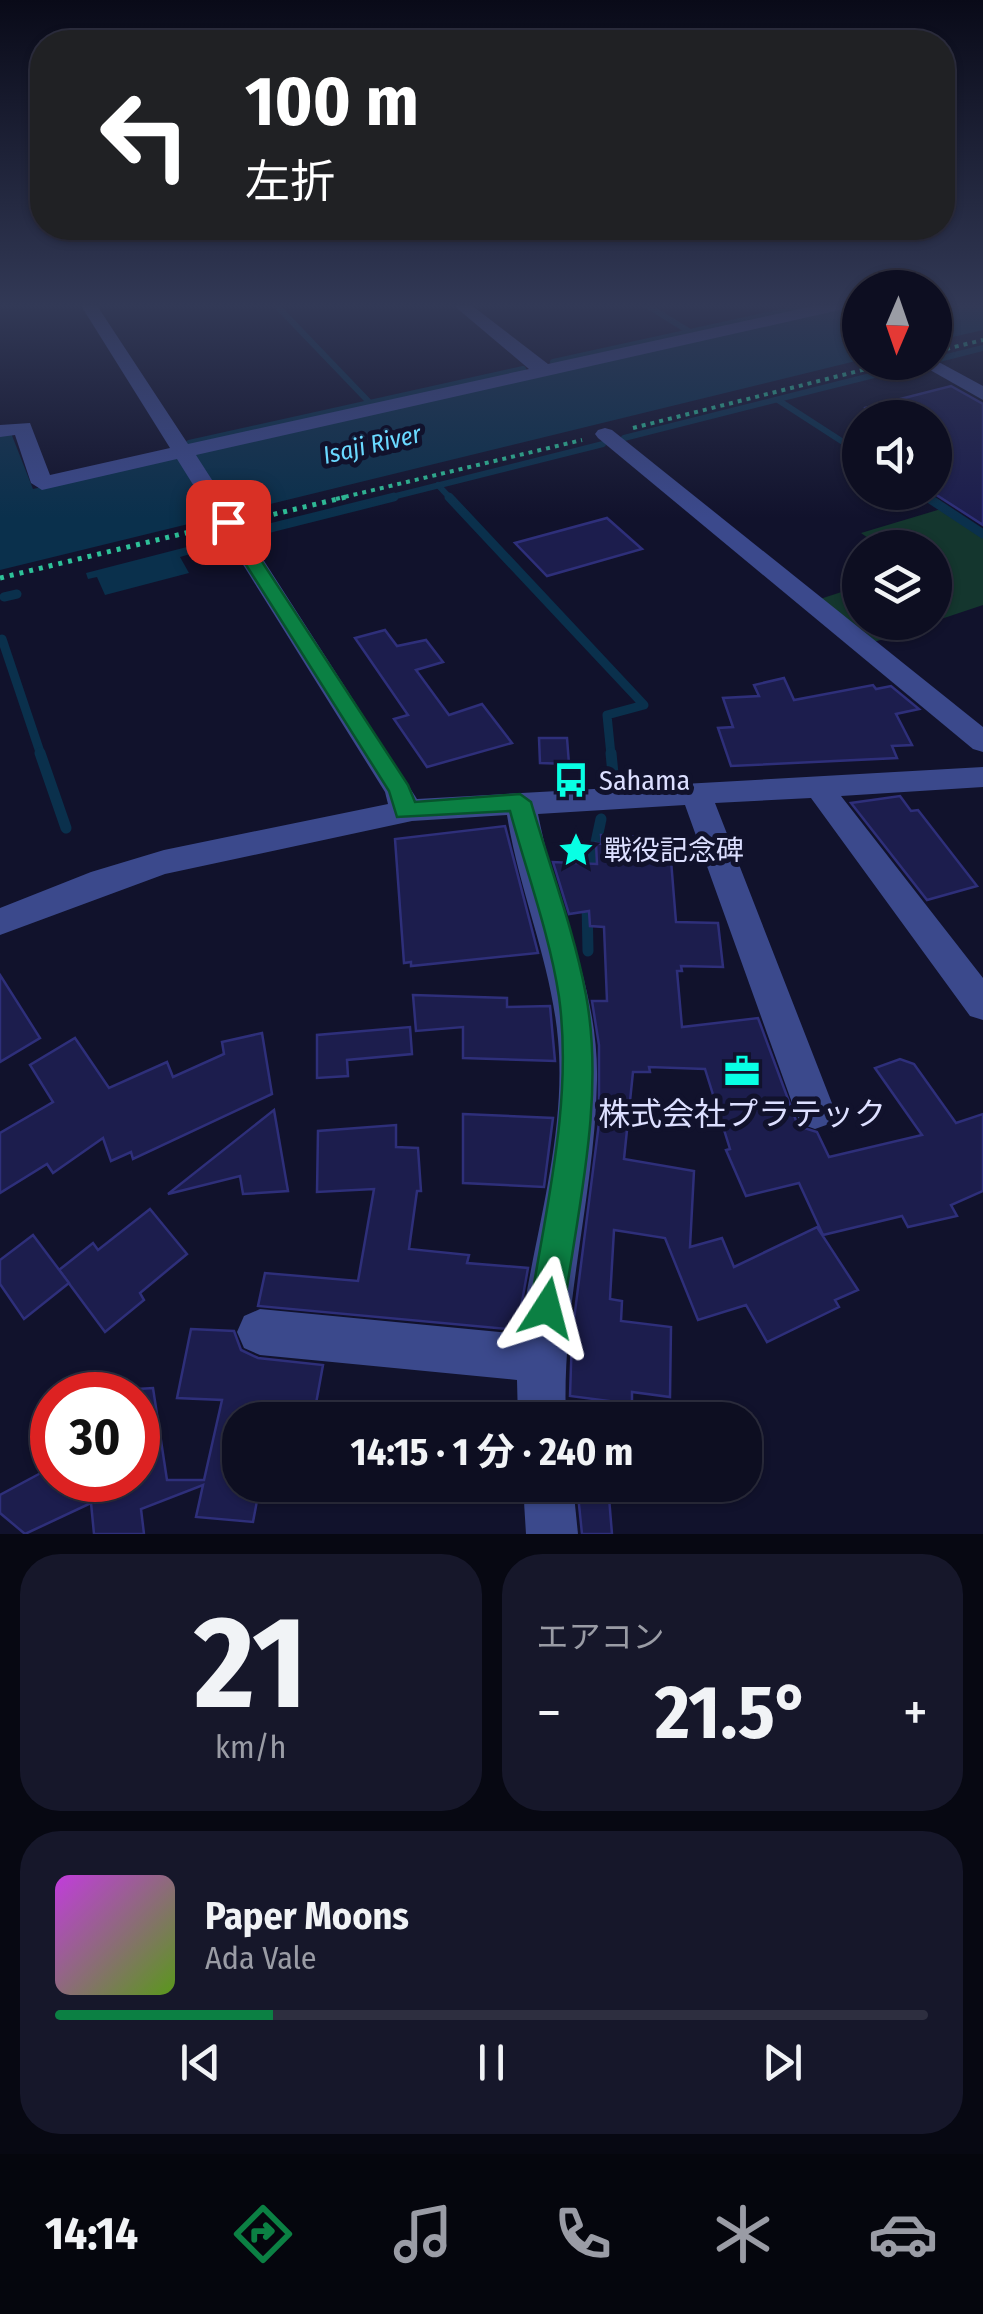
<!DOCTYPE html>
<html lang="ja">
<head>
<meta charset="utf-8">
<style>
	body { margin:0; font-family:"Fira Sans Condensed","Noto Sans JP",sans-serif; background:#16172a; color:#f1f3f6; height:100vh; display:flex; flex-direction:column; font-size:38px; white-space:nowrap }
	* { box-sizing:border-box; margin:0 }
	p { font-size:32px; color:#9a9ca5 }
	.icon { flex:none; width:55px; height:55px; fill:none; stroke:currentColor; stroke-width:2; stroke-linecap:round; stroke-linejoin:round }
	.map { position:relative; height:1534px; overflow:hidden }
	.panel { display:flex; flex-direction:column; gap:20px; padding:20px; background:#070812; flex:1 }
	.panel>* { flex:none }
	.top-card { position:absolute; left:30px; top:30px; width:925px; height:210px; border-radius:40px; box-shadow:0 2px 8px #0004,0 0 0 2px #2d2e3f; background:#202124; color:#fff; overflow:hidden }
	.needle { width:65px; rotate:182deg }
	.tools { position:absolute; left:842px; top:270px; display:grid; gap:20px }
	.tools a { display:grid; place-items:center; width:110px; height:110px; border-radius:50%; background:#0d0e21; box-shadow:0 2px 8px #0004,0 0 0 2px #2d2e3f; font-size:50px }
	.speed { position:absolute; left:30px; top:1372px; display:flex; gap:20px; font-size:50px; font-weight:700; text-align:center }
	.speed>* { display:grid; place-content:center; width:130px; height:130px; border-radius:50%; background:#0d0e21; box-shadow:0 2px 8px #0004,0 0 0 2px #2d2e3f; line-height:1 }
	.speed .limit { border:15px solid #d22; background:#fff; color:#111 }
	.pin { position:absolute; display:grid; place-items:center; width:85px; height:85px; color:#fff; margin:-42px; border-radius:20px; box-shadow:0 5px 15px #0006 }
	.me { position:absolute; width:110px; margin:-55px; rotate:9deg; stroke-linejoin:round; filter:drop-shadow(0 0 8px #0008) }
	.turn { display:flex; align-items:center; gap:35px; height:210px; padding:0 50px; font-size:45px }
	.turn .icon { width:130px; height:130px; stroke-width:2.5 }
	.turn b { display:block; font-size:70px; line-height:85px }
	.big { font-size:75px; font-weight:700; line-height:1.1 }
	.panel .card { flex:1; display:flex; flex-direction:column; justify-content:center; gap:15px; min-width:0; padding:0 35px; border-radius:40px; background:#16172a }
	.panel .dial { align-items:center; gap:0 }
	.dial b { font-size:130px; line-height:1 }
	.song { display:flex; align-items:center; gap:30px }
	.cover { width:120px; height:120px; border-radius:15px; background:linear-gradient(135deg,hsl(290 70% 55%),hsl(90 70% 35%)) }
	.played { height:10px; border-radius:5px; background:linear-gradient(90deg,#0b8043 25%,#2d2e3f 25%) }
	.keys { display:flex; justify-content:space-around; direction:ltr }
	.heat { display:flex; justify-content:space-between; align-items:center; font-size:55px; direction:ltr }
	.panel .tiles { flex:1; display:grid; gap:20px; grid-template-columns:1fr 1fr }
	.card:last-child { grid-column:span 2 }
	.trip { position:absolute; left:222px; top:1402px; width:540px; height:100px; border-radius:40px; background:#0d0e21; box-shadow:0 2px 8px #0004,0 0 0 2px #2d2e3f; font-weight:700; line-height:100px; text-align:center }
	.tab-bar { display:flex; height:160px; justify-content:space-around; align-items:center; background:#05060d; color:#9a9ca5 }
	.tab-bar .icon { width:70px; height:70px }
	.tab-bar .current { color:#0b8043 }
	.tab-bar b { font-size:45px; color:#f1f3f6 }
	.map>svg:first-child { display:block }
	.green { fill:#14362e }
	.water { fill:#0a304c }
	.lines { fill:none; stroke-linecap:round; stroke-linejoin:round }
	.stream-far2 { stroke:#0a304c; stroke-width:6 }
	.stream-far1 { stroke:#0a304c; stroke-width:9 }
	.stream { stroke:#0a304c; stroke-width:11 }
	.building { fill:#1c1d4d; stroke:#2e2f7a; stroke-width:2.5 }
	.path-far1 { stroke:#2ec199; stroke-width:4; stroke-dasharray:4 5; stroke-linecap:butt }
	.path { stroke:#2ec199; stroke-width:5; stroke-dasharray:4 6; stroke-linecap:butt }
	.minor { fill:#3b498c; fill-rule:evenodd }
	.route { fill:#0b8043; stroke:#07532c; stroke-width:2.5 }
	.labels { text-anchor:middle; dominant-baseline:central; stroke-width:10; stroke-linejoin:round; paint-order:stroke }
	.far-water-label { font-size:25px; font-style:italic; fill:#6ad9ff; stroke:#11122c }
	.poi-label { font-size:28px; fill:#dcdfff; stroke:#11122c; text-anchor:start }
	.near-poi-label { font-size:32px; fill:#dcdfff; stroke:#11122c }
</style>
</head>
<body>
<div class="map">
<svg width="983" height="1534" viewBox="0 0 983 1534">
	<rect width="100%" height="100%" fill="#11122c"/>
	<g class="green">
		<path d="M941,509L983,536V605L935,621V548L881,547L861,533Z"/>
		<path d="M860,586V622L931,623L874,642L820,599Z"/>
	</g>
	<g class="water">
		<path d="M860,304V360L0,570V435L11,433L33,489Z"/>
		<path d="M935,304H983V330L935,341Z"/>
		<path d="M218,539L222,545L180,557L189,573L105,595L97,577L88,579L86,573Z"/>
	</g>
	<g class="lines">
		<g class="stream-far2">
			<path d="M275,304L370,403"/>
			<path d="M645,304L690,332"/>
			<path d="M935,360L983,348"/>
			<path d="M553,362L818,304"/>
			<path d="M778,400L860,453"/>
			<path d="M624,438L918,364"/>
			<path d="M189,443L523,369"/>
			<path d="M438,485L451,499"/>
			<path d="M920,492L931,499"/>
			<path d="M384,499L603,444"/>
		</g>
		<g class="stream-far1">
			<path d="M449,497L644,705L607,715L611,755"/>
			<path d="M927,497L983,534"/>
			<path d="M250,533L394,497"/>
			<path d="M4,597L17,594"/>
			<path d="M2,639L41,755"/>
		</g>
		<g class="stream">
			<path d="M40,753L66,828"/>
			<path d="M611,753L613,774"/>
			<path d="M589,875L601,819"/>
			<path d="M587,902L588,951"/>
		</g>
	</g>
	<g class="building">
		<path d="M951,386L983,404V525L935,494V418H866L865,408Z"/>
		<path d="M607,518L642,549L547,576L515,543Z"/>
		<path d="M385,630L397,646L426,640L443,662L416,670L449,715L482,704L512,743L427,767L394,719L408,715L355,638Z"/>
		<path d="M784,678L794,700L873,685L876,689L891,686L919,709L896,714L912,745L892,746L897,758L731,766L718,728L733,727L723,698L759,696L754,685Z"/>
		<path d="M539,738H567L569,764L540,763Z"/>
		<path d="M900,796L911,811L918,810L977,886L927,900L851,803Z"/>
		<path d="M505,826L538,953L411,966V962L404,963L395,839Z"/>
		<path d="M601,835L658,838L659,848H670L676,922L718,923L723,967L681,966L682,971H677L682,1027L758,1018L798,1126L817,1132L829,1157L922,1135L875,1068L900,1059L914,1064L956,1123L983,1114V1191L951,1205L957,1216L908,1227L902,1216L823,1235L799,1183L746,1196L726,1150L730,1149L705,1069L649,1067L650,1072H633L624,1159L694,1171L690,1247L722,1238L734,1267L817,1227L858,1290L835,1300L839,1307L767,1342L746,1305L698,1320L665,1238L614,1230L610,1299L622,1301L621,1321L671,1327L670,1397L632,1392V1404L570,1396L572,1335L599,1123V1045L592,1001H607L604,927L590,926L589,911L569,914L553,862L597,864L596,843L602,844Z"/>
		<path d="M0,975L40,1038L0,1062Z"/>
		<path d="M413,995L507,998V1007L550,1006L555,1061L463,1058V1027L416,1031Z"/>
		<path d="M410,1027L412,1054L347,1060L348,1076L317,1078V1035Z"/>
		<path d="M262,1033L272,1094L133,1159L131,1152L111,1161L103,1138L53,1173L47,1164L0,1193V1133L53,1102L30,1065L75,1038L109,1088L167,1062L173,1077L224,1054L222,1042Z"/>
		<path d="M274,1110L288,1191L243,1194L240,1176L168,1194Z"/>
		<path d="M463,1114L553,1118L544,1187L463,1183Z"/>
		<path d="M396,1125V1147L418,1148L421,1191H417L409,1249L469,1255L467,1263L528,1268L517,1330L258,1306L265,1273L358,1281L374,1189L317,1192L318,1131Z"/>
		<path d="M150,1209L187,1254L140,1293L144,1300L105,1332L59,1270L93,1243L98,1250Z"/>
		<path d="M33,1235L69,1283L24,1319L0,1284V1260Z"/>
		<path d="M191,1329L234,1331L241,1350L258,1358L323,1365L313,1420H240V1485H260L253,1522L196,1517L203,1485L141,1509L144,1534H94L91,1503L25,1534L0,1513V1495L52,1467V1480H138V1389L153,1388L167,1480H204L222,1400L177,1398Z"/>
		<path d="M577,1485H608L612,1534H582Z"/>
	</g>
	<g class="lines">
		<g class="path-far1">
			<path d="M946,349L983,340"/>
			<path d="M633,428L894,362"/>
			<path d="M336,499L582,440"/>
		</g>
		<g class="path">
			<path d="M254,519L346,497"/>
			<path d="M0,578L202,529"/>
		</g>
		<g class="minor">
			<path d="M80,304H96L188,444L529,369L452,304H470L548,364L822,304H853L844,309L196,455L417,799L983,767V787L841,796L983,978V1020L970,1016L811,798L715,803L835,1111L829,1124L815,1129L801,1124L795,1111L685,805L538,814C555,903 599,987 597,1080C595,1195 561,1305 566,1420H518L517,1380L260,1355L244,1348L237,1332L244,1316L260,1309L520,1334C533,1238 567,1137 558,1039C551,962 519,891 507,815L412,821L165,874L0,935V908L91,872L164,850L388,804L385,792L177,459L42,490L31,483L15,435L0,437V425L30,423L50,475L170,448Z"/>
			<path d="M935,360L983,386V400L916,362Z"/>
			<path d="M605,428L612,430L983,727V752L973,749L598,438L595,434L598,430Z"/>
			<path d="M523,1485H573L578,1534H526Z"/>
		</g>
	</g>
	<linearGradient id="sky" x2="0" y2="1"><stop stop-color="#090a18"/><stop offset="0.59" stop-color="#323956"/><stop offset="1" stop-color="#323956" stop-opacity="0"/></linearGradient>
	<rect width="983" height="518" fill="url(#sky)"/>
	<path class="route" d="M228,517L236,522L408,785L415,802L520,794L531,802C549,865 574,930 586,995C605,1097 578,1207 564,1308L559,1321L547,1326L535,1321L530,1308C546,1207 573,1099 559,997C550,936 526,870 510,811L397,817L389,791L219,522Z"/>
	<defs>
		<symbol id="bus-bare" viewBox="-9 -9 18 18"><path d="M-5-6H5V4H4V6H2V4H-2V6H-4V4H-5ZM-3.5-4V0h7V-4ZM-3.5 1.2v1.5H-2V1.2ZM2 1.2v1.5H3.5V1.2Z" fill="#08ffe4" stroke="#11122c" stroke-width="2.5" paint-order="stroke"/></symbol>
		<symbol id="sight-bare" viewBox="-9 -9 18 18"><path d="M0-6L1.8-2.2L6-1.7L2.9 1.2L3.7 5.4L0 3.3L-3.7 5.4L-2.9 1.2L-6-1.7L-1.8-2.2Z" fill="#08ffe4" stroke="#11122c" stroke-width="2.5" paint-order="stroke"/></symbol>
		<symbol id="office-bare" viewBox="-9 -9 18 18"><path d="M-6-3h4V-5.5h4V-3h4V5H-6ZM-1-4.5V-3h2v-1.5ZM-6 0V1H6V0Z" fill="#08ffe4" stroke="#11122c" stroke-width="2.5" paint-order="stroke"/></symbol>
	</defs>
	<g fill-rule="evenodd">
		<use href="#bus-bare" x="546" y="755" width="50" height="50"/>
		<use href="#sight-bare" x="551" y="825" width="50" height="50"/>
		<use href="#office-bare" x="717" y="1046" width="50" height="50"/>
	</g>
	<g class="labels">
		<g class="far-water-label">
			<text transform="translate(372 445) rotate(-13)">Isaji River</text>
		</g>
		<g class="poi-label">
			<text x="599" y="780">Sahama</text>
			<text x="604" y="850">戰役記念碑</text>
		</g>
		<g class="near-poi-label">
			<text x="742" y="1114">株式会社プラテック</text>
		</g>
	</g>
</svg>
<div class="tools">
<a><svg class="needle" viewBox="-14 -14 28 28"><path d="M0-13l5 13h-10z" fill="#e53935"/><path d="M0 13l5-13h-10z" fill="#9a9ca5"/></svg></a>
<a><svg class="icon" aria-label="sound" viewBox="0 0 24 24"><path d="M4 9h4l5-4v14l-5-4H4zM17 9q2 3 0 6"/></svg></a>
<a><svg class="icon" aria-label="layers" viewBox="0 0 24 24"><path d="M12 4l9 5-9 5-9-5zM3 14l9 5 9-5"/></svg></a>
</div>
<div class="speed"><div class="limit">30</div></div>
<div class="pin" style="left:228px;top:522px;background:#d93025"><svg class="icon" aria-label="arrive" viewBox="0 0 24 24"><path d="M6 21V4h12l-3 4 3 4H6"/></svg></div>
<svg class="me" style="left:547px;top:1308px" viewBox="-20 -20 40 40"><path d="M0-17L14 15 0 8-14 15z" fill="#0b8043" stroke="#fff" stroke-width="4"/></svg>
<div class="trip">14:15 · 1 分 · 240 m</div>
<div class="top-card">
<div class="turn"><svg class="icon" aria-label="left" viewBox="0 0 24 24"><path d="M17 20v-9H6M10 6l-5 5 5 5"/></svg><div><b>100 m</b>左折</div></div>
</div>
</div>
<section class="panel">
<div class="tiles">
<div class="card dial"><b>21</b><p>km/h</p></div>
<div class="card"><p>エアコン</p>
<div class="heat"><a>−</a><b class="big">21.5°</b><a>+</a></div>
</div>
<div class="card">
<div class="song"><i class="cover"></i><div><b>Paper Moons</b><p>Ada Vale</p></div></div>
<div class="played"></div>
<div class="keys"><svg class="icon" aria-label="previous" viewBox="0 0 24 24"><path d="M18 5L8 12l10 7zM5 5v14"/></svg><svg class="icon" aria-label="pause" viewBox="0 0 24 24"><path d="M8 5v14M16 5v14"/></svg><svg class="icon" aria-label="next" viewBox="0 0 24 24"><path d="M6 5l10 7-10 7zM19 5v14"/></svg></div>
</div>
</div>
</section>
<nav class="tab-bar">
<b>14:14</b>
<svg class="icon current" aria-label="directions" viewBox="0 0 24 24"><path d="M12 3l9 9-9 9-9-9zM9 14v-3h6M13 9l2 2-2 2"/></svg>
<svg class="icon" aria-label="music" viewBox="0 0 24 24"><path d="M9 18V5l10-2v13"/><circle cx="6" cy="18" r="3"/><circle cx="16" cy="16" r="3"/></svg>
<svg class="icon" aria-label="phone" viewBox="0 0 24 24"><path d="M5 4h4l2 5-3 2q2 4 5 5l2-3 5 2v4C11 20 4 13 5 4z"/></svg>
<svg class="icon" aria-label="climate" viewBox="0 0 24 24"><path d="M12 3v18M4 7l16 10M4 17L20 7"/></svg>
<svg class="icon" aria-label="car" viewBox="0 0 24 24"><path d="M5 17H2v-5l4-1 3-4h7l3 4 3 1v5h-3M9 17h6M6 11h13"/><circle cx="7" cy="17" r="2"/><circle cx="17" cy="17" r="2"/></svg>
</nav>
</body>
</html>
